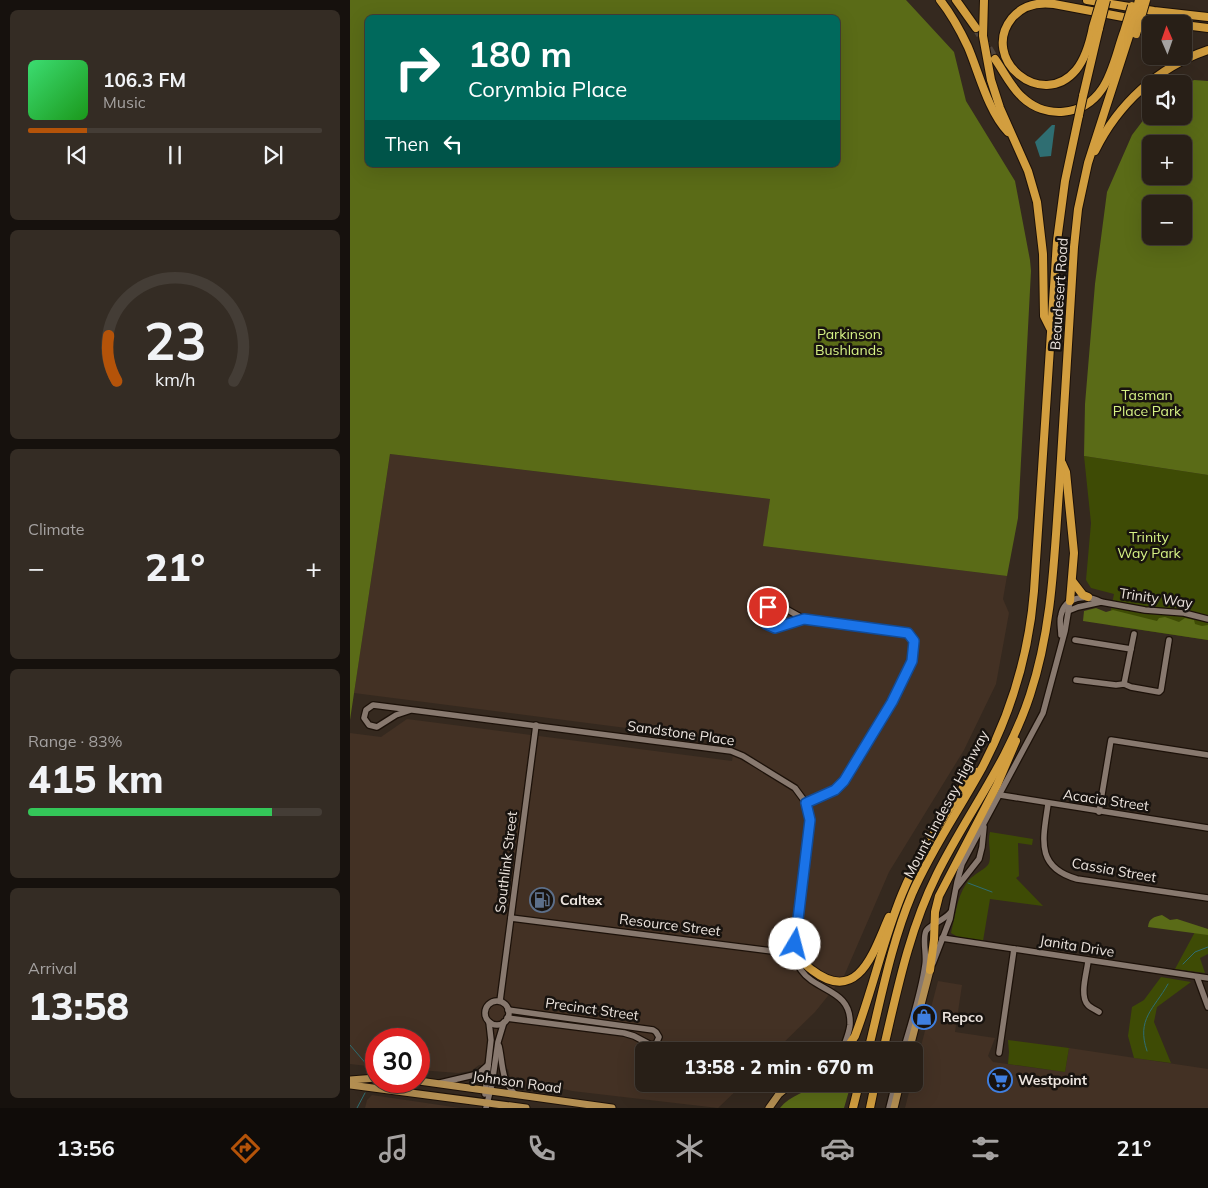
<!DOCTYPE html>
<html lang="en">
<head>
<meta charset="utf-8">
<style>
	body { margin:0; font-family:Mulish,sans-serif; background:#342c24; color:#f1f3f6; height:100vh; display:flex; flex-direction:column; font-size:19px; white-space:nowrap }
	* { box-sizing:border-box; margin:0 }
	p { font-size:16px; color:#a5a2a1 }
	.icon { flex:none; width:28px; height:28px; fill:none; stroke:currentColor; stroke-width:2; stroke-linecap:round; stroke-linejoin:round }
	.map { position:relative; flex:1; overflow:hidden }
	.sheet { display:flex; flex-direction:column; gap:10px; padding:10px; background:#16110d; width:350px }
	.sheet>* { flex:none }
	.banner { position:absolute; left:15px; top:15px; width:475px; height:152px; border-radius:8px; box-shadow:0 5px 20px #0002,0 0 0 1px #443d36; background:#00695c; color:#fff; overflow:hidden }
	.needle { width:32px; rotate:358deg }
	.tools { position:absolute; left:792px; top:15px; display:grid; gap:10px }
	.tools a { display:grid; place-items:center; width:50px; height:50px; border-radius:8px; background:#281f17; box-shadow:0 5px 20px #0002,0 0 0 1px #443d36; font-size:25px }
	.speed { position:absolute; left:15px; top:1028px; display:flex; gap:10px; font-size:25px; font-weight:700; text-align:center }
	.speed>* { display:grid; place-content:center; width:65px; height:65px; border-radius:50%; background:#281f17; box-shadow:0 5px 20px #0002,0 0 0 1px #443d36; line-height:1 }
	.speed .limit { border:8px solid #d22; background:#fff; color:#111 }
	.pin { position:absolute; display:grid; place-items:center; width:42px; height:42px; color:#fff; margin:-21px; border:2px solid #fff; border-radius:50%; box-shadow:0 1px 5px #0007 }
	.me { position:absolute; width:55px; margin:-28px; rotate:8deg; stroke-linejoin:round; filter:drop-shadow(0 0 4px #0008) }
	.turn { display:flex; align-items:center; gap:18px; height:105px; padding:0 20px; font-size:22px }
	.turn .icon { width:65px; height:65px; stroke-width:2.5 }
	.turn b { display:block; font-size:35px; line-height:42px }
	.then { display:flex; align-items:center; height:48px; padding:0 20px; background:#0003; gap:10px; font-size:19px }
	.big { font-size:38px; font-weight:800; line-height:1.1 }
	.sheet .card { flex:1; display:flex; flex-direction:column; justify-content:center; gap:8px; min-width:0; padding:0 18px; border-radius:8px; background:#342c24 }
	.sheet .dial { align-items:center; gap:0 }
	.dial svg { height:130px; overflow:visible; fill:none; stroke:#443d36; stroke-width:7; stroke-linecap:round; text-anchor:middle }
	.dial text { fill:#f1f3f6; stroke:none }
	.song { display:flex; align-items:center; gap:15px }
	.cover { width:60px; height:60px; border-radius:8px; background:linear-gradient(135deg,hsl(140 70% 55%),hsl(120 70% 35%)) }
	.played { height:5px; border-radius:2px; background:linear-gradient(90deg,#b45309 20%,#443d36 20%) }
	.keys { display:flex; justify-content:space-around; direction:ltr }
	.heat { display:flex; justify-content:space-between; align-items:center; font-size:28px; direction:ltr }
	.charge { height:8px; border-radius:4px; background:linear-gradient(90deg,#34c759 83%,#443d36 0) }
	.trip { position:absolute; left:285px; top:1042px; width:288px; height:50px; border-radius:8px; background:#281f17; box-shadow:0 5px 20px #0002,0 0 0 1px #443d36; font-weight:800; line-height:50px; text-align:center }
	.tab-bar { display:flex; height:80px; justify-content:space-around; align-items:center; background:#100c09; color:#a5a2a1 }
	.tab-bar .icon { width:35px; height:35px }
	.tab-bar .selected { color:#b45309 }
	.tab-bar b { font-size:22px; color:#f1f3f6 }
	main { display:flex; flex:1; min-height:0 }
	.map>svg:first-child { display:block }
	.built { fill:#433124 }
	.green { fill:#3e4b05 }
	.forest { fill:#5a6b17; fill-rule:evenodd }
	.water { fill:#2f6e72 }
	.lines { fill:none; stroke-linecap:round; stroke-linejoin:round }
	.stream { stroke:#2f6e72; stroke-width:1 }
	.highway-tunnel { stroke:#50453c; stroke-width:8; stroke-dasharray:8 4; stroke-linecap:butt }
	.minor-casing { stroke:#1c1109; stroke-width:8 }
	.major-casing { stroke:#1c1109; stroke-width:9 }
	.highway-casing { stroke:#1c1109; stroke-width:10 }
	.minor { stroke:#88796f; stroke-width:5.5 }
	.major { stroke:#b48f52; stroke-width:7 }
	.highway { stroke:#d29e3f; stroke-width:8 }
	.highway-bridge-casing { stroke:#1c1109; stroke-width:10; stroke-linecap:butt }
	.highway-bridge { stroke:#d29e3f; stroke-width:8 }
	.route-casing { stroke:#114b97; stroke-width:12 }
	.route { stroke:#1a73e8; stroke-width:9 }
	.labels { text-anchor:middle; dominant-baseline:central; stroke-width:5; stroke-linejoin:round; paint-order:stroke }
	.street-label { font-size:14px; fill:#ece4de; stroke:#18130f }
	.park-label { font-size:14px; fill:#d6f285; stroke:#18130f }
	.poi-label { font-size:14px; font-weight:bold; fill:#ece4de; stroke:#18130f; text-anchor:start }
</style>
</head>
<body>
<main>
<section class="sheet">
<div class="card">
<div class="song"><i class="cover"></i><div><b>106.3 FM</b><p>Music</p></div></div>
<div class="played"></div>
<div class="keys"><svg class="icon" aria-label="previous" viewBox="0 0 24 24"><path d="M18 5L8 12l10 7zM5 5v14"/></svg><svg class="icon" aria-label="pause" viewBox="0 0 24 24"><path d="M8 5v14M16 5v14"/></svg><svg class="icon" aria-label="next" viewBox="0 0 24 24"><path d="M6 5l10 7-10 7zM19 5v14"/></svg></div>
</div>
<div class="card dial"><svg viewBox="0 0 100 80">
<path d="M14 69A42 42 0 1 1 86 69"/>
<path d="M14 69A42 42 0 0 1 9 41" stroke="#b45309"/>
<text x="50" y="56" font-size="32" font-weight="700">23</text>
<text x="50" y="72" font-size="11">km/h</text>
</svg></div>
<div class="card"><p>Climate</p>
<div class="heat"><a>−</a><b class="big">21°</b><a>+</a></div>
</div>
<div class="card"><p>Range · 83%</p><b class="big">415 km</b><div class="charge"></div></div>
<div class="card"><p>Arrival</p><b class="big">13:58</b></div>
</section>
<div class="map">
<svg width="858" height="1108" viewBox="0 0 858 1108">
	<rect width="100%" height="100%" fill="#35291f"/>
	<g class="built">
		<path d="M40,454L420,499L414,546L657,576L653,599L659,613L646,684L614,750L539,872L494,976L465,1012L425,1051H294V1084H393L368,1108L222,1091L209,1088L169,1084L163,1082L160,1077L158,1069L129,1065L121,1071L108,1073L69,1070V1039H26V1067L0,1064V733L31,737L57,719L382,761L385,742L4,693Z"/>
		<path d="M588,981L612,985L605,1032L645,1038L638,1056L643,1062L715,1072L719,1048L858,1069V1108H555L561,1084H564V1073Z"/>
		<path d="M22,1095L110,1108H15L17,1100Z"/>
	</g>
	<g class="green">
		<path d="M734,456L858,475V640L758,625L764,594L741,588L736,580L741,523Z"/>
		<path d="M640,832L683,839L682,845L668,843L669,876L666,878L693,906L640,899L633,941L608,937L601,933C605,917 607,897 616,884C622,874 637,869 639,863C642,854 637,842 640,832Z"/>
		<path d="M846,930L858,932V954L850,958L855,973L825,969Z"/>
		<path d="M811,977L841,982L807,1007L804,1022L821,1063L784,1058L778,1036L782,1007L794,1000Z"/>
		<path d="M658,1040L719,1048L715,1072L658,1064L659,1052Z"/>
	</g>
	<g class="forest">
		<path d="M0,0H556L604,52L616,101L665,181L680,260L681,271L668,518L657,576L413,546L420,499L40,454L0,720ZM18,18H488V165H18Z"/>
		<path d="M844,80L858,81V475L734,456L735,404L745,284L757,192L782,135L801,110V116H834V86ZM801,144H834V176H801ZM801,204H834V236H801Z"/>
		<path d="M746,608L756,612L763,610L807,621L809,618L815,617L829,622L835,618L844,620L845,624L852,626L858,625V640L733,621L734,611Z"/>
		<path d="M812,915L820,920L827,919L858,929V935L798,927C799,918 804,917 812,915Z"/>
		<path d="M472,1084H501L494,1108H430C439,1096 459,1090 472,1084Z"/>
	</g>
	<path class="water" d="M702,125H705L701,156L690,157L685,142Z"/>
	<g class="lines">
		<g class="stream">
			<path d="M618,883L642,892"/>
			<path d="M833,964L845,952L858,947"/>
			<path d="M0,1045L18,1066"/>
			<path d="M797,1051C786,1019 804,1009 818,984"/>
			<path d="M7,1108L15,1093"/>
		</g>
		<path class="highway-tunnel" d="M626,28L645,59"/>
		<defs>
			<g id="minor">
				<path d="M718,611L728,607L751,602"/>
				<path d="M454,619L425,628L417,624L414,615L418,607L427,604L454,619L558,633L565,641L562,661L542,702L494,781L485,790L456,803"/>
				<path d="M711,635C711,629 709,621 711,615C715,596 737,594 751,602L795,610L834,613L858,619"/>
				<path d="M725,640L781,649"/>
				<path d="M726,680L766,685L774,684L781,687L809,692L811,690L819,640"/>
				<path d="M774,684L784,634"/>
				<path d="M61,710L46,715L27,727L19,725L14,718L16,710L23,705L31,706L381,751L393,756L445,788L456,803L460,820L445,944C445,952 446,963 451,970C466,992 502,989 500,1025C499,1034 495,1042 492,1051"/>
				<path d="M650,795L858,828"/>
				<path d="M698,804C693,839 685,867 727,879L858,898"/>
				<path d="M749,812L761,740L858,755"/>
				<path d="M607,887L629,859L632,847L634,827"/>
				<path d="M161,918L446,954"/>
				<path d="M592,938L858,978"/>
				<path d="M738,961C737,972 729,996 738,1005C741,1008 746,1010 749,1012"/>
				<path d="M583,963L600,919L607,882L612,864L693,713L715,631L720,601"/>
				<path d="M847,977L858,1007"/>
				<path d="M150,1001L186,725"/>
				<circle cx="147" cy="1013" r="12"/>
				<path d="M157,1018L274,1033L284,1036L301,1045L306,1044L309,1037L306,1032L303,1030L158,1010"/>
				<path d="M149,1046C153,1064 151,1081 165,1094"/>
				<path d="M553,1051C561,1023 571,994 575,965C577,955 572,940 576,931C579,925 593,921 600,913"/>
				<path d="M649,1053L664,949"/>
				<path d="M90,1083L128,1074L138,1065"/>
				<path d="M135,1094L141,1040L139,1022"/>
				<path d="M136,1108L142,1084L148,1042L154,1022"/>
				<path d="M539,1108L545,1084"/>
			</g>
			<g id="major">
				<path d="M559,1051L580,970"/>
				<path d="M0,1080L26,1078"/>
				<path d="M69,1081L262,1108"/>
				<path d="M0,1085L176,1108"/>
				<path d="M419,1108L429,1094L441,1084"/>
				<path d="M544,1108L550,1084"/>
			</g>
			<g id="highway">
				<path d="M590,0C602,15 610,30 618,47C629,73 638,111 658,132"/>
				<path d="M606,0L626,28"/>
				<path d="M634,0L633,36L641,80L650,108L678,171L687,202L693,254L694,316L700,328"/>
				<path d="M737,0L804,11L858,17"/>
				<path d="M834,25L858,28"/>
				<path d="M743,27C740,42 736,58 726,70C692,111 629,59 662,18C673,5 689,2 704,4L773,17L819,24"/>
				<path d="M645,59C654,72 661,87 672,97C695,119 733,117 752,89C763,73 767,51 774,32"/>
				<path d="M733,96L749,28"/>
				<path d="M745,151C768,104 808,67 858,50"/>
				<path d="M712,463L716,472L724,553L720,601"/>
				<path d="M723,582L733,595L738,597"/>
				<path d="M446,954C451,959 456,966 462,970C509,1006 524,950 539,917"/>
				<path d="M580,970L584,940L585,912L589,896L647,785L666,741"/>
				<path d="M495,1051L505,1036C523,989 533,940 552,894C569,852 595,816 619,778L627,772"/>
				<path d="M518,1051C531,999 541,944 562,894C581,850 609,810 632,768C661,713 679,653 684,591L707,241L715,181L729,115"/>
				<path d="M533,1051C547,991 559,930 587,874C617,814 659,760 680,695C702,629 704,560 709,491C714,409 719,328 724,247L728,209L738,163L780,33"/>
				<path d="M503,1108L509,1084"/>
				<path d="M520,1108L525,1084"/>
			</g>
		</defs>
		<use href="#minor" class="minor-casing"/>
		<use href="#major" class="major-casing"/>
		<use href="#highway" class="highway-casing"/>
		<use href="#minor" class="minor"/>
		<use href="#major" class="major"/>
		<use href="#highway" class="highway"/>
		<defs>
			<g id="highway-bridge">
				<path d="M743,27L751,0"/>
				<path d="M749,28L756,0"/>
				<path d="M774,32L782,6"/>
				<path d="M780,33L789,0"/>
				<path d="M786,34L796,0"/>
				<path d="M729,115L733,96"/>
			</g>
		</defs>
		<use href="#highway-bridge" class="highway-bridge-casing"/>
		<use href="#highway-bridge" class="highway-bridge"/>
	</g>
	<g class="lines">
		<defs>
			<path id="route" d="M418,607L414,615L416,624L425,628L454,619L558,633L564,641L562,661L542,702L494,781L485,790L456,803L460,820L445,944"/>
		</defs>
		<use href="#route" class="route-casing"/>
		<use href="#route" class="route"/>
	</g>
	<defs>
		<symbol id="fuel-ring" viewBox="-11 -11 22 22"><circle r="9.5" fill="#18130f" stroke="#5c6f8a" stroke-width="1.5"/><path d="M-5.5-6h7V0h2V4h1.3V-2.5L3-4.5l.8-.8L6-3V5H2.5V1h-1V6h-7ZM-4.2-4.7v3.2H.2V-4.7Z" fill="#5c6f8a"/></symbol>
		<symbol id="shop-ring" viewBox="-11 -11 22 22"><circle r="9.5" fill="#18130f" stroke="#3f7fe0" stroke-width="1.5"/><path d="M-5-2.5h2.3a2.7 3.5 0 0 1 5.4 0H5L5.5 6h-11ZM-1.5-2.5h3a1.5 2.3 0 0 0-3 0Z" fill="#3f7fe0"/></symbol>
		<symbol id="supermarket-ring" viewBox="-11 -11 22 22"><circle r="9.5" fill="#18130f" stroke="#3f7fe0" stroke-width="1.5"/><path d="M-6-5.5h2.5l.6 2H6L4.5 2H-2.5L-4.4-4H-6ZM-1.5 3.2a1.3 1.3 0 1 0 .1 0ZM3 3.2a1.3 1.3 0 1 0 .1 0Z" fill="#3f7fe0"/></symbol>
	</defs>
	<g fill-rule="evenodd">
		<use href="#fuel-ring" x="178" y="886" width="28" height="28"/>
		<use href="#shop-ring" x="560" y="1003" width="28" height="28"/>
		<use href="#supermarket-ring" x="636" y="1066" width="28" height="28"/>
	</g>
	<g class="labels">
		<g class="street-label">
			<text transform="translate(709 294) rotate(-86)">Beaudesert Road</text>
			<text transform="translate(806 598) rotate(8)">Trinity Way</text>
			<text transform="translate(331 733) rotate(8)">Sandstone Place</text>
			<text transform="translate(756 800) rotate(8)">Acacia Street</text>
			<text transform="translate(596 804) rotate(-62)">Mount Lindesay Highway</text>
			<text transform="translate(156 862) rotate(-83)">Southlink Street</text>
			<text transform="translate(764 870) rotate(10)">Cassia Street</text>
			<text transform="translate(320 925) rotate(7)">Resource Street</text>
			<text transform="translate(727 946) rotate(9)">Janita Drive</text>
			<text transform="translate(242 1009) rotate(8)">Precinct Street</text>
			<text transform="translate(167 1082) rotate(8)">Johnson Road</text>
		</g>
		<g class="park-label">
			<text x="499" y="334">Parkinson<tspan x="499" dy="16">Bushlands</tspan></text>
			<text x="797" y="395">Tasman<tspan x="797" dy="16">Place Park</tspan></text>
			<text x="799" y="537">Trinity<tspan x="799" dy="16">Way Park</tspan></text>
		</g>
		<g class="poi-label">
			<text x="210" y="900">Caltex</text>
			<text x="592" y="1017">Repco</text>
			<text x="668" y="1080">Westpoint</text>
		</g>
	</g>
</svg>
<div class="tools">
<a><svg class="needle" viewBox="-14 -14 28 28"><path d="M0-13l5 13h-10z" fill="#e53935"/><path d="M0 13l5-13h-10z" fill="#a5a2a1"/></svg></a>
<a><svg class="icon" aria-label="sound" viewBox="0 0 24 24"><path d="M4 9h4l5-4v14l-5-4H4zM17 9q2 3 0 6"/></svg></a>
<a>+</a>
<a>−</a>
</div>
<div class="speed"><div class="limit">30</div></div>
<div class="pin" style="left:418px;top:607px;background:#d93025"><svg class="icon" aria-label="arrive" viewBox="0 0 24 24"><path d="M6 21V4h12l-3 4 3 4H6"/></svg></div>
<svg class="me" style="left:445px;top:944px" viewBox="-20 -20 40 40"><circle r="19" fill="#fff"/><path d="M0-13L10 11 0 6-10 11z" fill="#1a73e8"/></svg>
<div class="trip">13:58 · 2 min · 670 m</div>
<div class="banner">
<div class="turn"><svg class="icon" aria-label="right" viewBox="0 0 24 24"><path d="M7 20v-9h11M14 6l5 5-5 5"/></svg><div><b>180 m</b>Corymbia Place</div></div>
<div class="then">Then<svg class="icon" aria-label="left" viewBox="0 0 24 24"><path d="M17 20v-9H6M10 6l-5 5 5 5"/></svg></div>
</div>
</div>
</main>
<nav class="tab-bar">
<b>13:56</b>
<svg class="icon selected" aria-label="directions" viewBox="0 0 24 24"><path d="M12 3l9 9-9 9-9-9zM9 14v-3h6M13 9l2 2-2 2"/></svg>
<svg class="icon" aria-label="music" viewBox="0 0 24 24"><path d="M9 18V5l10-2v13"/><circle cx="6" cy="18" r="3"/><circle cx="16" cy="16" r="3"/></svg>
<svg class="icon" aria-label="phone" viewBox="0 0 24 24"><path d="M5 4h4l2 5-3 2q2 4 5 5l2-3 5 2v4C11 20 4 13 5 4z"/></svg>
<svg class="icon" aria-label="climate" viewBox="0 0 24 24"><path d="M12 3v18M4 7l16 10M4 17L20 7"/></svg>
<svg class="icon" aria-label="car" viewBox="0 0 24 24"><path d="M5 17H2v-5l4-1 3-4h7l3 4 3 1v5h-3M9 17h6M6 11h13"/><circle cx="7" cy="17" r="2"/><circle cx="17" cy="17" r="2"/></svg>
<svg class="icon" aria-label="filters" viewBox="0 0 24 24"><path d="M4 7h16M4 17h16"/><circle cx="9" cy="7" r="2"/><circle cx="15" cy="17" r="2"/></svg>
<b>21°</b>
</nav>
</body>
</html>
